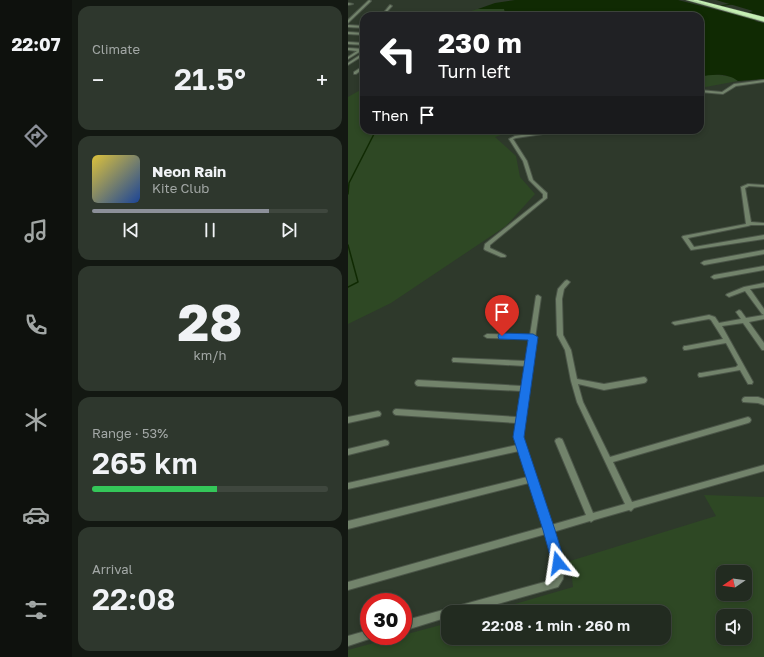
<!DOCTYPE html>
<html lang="en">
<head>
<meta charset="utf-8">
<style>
	body { margin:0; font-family:"Golos Text",sans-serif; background:#2e372d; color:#f1f3f6; height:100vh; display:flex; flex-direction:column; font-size:15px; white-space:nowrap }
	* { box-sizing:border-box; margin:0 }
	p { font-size:13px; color:#a2a7a5 }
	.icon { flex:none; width:22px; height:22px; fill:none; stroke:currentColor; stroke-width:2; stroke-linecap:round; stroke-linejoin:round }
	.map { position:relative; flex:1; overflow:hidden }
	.details { display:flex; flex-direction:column; gap:6px; padding:6px; background:#131812; width:276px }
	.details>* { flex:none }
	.banner { position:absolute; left:12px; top:12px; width:344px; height:122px; border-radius:12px; box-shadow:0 2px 6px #0003,0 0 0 1px #3f473e; background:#202124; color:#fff; overflow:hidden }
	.needle { width:26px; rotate:257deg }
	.tools { position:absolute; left:368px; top:565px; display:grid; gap:8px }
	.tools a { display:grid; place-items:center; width:36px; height:36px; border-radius:8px; background:#222b20; box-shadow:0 2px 6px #0003,0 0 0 1px #3f473e; font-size:20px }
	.speed { position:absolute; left:12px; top:593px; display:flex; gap:8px; font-size:20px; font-weight:700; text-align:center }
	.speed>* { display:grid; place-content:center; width:52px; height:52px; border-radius:50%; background:#222b20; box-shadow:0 2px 6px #0003,0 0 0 1px #3f473e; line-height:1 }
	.speed .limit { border:6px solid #d22; background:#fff; color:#111 }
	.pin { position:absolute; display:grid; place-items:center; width:34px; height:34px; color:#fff; margin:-41px -17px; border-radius:50% 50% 50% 0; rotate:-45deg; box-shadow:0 0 4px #0007 }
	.pin .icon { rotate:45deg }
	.me { position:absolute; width:44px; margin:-22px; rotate:345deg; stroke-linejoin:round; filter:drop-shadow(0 0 3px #0008) }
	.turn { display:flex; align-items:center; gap:14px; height:84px; padding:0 12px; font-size:18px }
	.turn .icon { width:52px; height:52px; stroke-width:2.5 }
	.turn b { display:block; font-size:28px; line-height:34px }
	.then { display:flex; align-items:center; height:38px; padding:0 12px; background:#0003; gap:8px; font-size:15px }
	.big { font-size:30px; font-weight:600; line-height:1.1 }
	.details .widget { flex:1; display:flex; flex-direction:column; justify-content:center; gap:6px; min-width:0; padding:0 14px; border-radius:12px; background:#2e372d }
	.details .dial { align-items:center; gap:0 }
	.dial b { font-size:52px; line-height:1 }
	.song { display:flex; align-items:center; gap:12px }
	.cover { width:48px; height:48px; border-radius:6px; background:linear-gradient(135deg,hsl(50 70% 55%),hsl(220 70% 35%)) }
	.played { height:4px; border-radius:2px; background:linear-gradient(90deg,#8c9099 75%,#3f473e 75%) }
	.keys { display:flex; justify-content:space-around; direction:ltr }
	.heat { display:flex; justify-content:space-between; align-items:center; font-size:22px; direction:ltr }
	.charge { height:6px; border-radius:3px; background:linear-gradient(90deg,#34c759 53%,#3f473e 0) }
	.trip { position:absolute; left:93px; top:605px; width:230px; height:40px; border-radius:12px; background:#222b20; box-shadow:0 2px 6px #0003,0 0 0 1px #3f473e; font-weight:600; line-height:40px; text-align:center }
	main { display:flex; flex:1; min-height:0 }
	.menu { display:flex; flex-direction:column; width:72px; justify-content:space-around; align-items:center; background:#0e110d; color:#a2a7a5 }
	.menu .icon { width:28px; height:28px }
	.menu .on { color:#8c9099 }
	.menu b { font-size:18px; color:#f1f3f6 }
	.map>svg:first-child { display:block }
	.green { fill:#2e4824; fill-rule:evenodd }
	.water { fill:#102a03 }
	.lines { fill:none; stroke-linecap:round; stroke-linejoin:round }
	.stream-far1 { stroke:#102a03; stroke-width:1 }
	.stream { stroke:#102a03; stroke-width:1.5 }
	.street-casing { stroke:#4b5548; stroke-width:2 }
	.primary-casing { stroke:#4b5548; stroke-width:1 }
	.highway-casing { stroke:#4b5548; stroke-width:1 }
	.street { fill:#72836b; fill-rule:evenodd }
	.primary { fill:#add1a0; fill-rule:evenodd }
	.highway { fill:#c5efb4; fill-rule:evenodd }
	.route { fill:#1a73e8; stroke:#114b97 }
</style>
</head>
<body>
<main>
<nav class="menu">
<b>22:07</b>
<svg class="icon on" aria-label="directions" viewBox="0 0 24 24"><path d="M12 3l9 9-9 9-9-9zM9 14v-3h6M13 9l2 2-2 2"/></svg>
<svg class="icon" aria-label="music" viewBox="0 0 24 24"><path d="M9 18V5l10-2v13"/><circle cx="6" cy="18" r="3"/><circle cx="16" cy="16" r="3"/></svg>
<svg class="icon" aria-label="phone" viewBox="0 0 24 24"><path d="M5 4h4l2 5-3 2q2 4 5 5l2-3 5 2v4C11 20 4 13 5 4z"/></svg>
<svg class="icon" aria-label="climate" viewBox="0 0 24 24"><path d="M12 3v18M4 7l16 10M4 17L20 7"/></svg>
<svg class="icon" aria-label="car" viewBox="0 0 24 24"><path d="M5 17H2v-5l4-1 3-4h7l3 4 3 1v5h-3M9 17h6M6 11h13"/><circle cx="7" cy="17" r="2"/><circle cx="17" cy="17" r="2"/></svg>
<svg class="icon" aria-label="filters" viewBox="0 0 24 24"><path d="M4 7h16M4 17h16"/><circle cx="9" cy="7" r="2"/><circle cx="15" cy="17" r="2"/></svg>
</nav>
<section class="details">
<div class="widget"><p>Climate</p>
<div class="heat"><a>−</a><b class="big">21.5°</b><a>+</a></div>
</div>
<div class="widget">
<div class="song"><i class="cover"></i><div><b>Neon Rain</b><p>Kite Club</p></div></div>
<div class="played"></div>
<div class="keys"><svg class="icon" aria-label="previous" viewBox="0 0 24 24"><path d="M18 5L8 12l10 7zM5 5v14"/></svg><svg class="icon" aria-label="pause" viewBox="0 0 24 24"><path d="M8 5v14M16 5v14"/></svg><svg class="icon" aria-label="next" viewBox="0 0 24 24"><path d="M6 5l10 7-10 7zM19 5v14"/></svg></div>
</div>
<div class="widget dial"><b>28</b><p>km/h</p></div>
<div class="widget"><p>Range · 53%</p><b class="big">265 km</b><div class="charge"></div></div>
<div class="widget"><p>Arrival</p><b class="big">22:08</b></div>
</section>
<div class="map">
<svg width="416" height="657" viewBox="0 0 416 657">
	<rect width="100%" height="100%" fill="#2e392b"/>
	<g class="green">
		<path d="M150,8L156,9L158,16H106L130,9Z"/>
		<path d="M364,74L385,77L390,81L352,88V77Z"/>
		<path d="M16,88V130H184L158,133L147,137L168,156L172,177L187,194L158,226L43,303L0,324V97Z"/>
		<path d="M356,495L416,497V657H0V650L100,623V638H316V612H139L225,587L222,561L368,516ZM375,572H397V594H375ZM375,616H397V638H375Z"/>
	</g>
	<path class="water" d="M167,0H330L393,16L405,11L368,0H416V17L407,21L416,23V79L390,81C380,73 364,74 352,77V16H158L156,9H130L147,3Z"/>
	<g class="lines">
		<path class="stream-far1" d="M371,6L384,4"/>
		<g class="stream">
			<path d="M0,194L1,183L26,134L34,130"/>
			<path d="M0,245L10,282L0,287"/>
		</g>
		<defs>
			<g id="street">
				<path d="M21,0L23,1L0,23V20Z"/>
				<path d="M0,3L5,4L0,5Z"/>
				<path d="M42,5L44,6L35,16H33Z"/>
				<path d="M0,25L16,26V28L0,27Z"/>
				<path d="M0,32L16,33V35L0,34Z"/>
				<path d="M0,42L16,43V45L0,44Z"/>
				<path d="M0,48L16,49V51H13L0,59V57L9,51L0,50Z"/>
				<path d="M15,53H16V55L0,65V63Z"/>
				<path d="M15,66H16V68L8,74H6V72Z"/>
				<path d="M416,80V82L388,86L375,94L352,92V90L374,92L386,84Z"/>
				<path d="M207,130H217L215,131L168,138L165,139L179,161L185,180L199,193V198L142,245V248L157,255L158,256L157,257H153L137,250L136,249L137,244L195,198V194L181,180L175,161L161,139L167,136Z"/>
				<path d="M400,184L416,185V187L401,186L397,188L403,222L416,223V225H403L400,226L340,238L346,247L416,235V239L343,250L334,237L335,236L398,224L393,187Z"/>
				<path d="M416,250V254L356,265L353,263L356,261Z"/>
				<path d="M416,266V270L366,279L363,277L366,275Z"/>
				<path d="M219,280L222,282L216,289L214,299L215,335L223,350L229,379L256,384L296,377L298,378L299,380L298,382L296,383L256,390L230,384L235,402L262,457L400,417L402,418L403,420L402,422L400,423L265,462L284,502L416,465V471L286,508L283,511L281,510L246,520L243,522L242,521L205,532L216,572L215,579L210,587L121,612H100V617L55,631V621L204,580L207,577L208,572L198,534L0,590V582L196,527L181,483L0,529V521L179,477L171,451L0,489V483L169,445L166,437L169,423L48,415L46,414L45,412L46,410L48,409L169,417L173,391L70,386L68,385L67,383L68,381L70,380L174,386L177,366L107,362H105L104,360L105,358H107L178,361L181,339L139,338L136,336L139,334L182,335L188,296L190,295L193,297L180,387L181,389L180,391L174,437L203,525L238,515L207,441L208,439L211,438L214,439L215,441L245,513L277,504L229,402L223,381L217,350L209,335L208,299L210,289L217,281Z"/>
				<path d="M416,283V287L402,289L416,309V319L401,322L416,343V350H414L395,323L374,326L405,382L404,384H400L392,370L353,377H351L350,375L351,373H353L388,367L390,365L378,343L338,350H336L335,348L336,346H338L375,339L363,320L361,319L327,325L324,323L325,322L361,315L367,317L371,323L393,319L388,312L391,310L393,311L398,318L416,315L414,314L397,291L381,297L378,295L379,294L396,287Z"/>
				<path d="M397,397H410L416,399V405L410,403L395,402L394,400L395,398Z"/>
				<path d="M30,411L32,412L33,414L32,416L0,423V417Z"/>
				<path d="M37,440L40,441L41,443L40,445L0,455V449Z"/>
				<path d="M21,630V636H25L24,638L0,646V636Z"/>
			</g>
			<path id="primary" d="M338,0H344L416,20V22Z"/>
			<path id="highway" d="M343,0H350L416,17V21Z"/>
		</defs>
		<use href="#street" class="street-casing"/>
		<use href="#primary" class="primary-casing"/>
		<use href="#highway" class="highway-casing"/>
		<use href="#street" class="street"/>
		<use href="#primary" class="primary"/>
		<use href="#highway" class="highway"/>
	</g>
	<path class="route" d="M154,333L185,334L190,337L176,437L207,530L217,563L215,568L210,570L206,568L204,563L195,530L165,437L180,340L151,339L150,336L151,334Z"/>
</svg>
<div class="tools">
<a><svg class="needle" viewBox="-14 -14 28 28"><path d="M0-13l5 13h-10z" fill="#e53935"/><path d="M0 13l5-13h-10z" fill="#a2a7a5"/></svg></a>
<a><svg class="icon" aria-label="sound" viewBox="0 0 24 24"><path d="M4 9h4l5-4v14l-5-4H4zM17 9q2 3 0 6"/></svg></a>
</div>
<div class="speed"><div class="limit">30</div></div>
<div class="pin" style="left:154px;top:336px;background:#d93025"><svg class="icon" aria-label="arrive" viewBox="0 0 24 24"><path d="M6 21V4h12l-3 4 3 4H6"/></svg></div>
<svg class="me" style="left:210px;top:563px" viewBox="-20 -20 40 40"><path d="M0-17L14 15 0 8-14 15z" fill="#1a73e8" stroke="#fff" stroke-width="4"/></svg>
<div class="trip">22:08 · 1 min · 260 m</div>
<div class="banner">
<div class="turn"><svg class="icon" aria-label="left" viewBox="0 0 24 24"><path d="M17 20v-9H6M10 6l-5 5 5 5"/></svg><div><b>230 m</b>Turn left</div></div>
<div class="then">Then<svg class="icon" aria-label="arrive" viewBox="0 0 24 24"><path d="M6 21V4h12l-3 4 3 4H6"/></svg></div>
</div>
</div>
</main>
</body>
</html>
